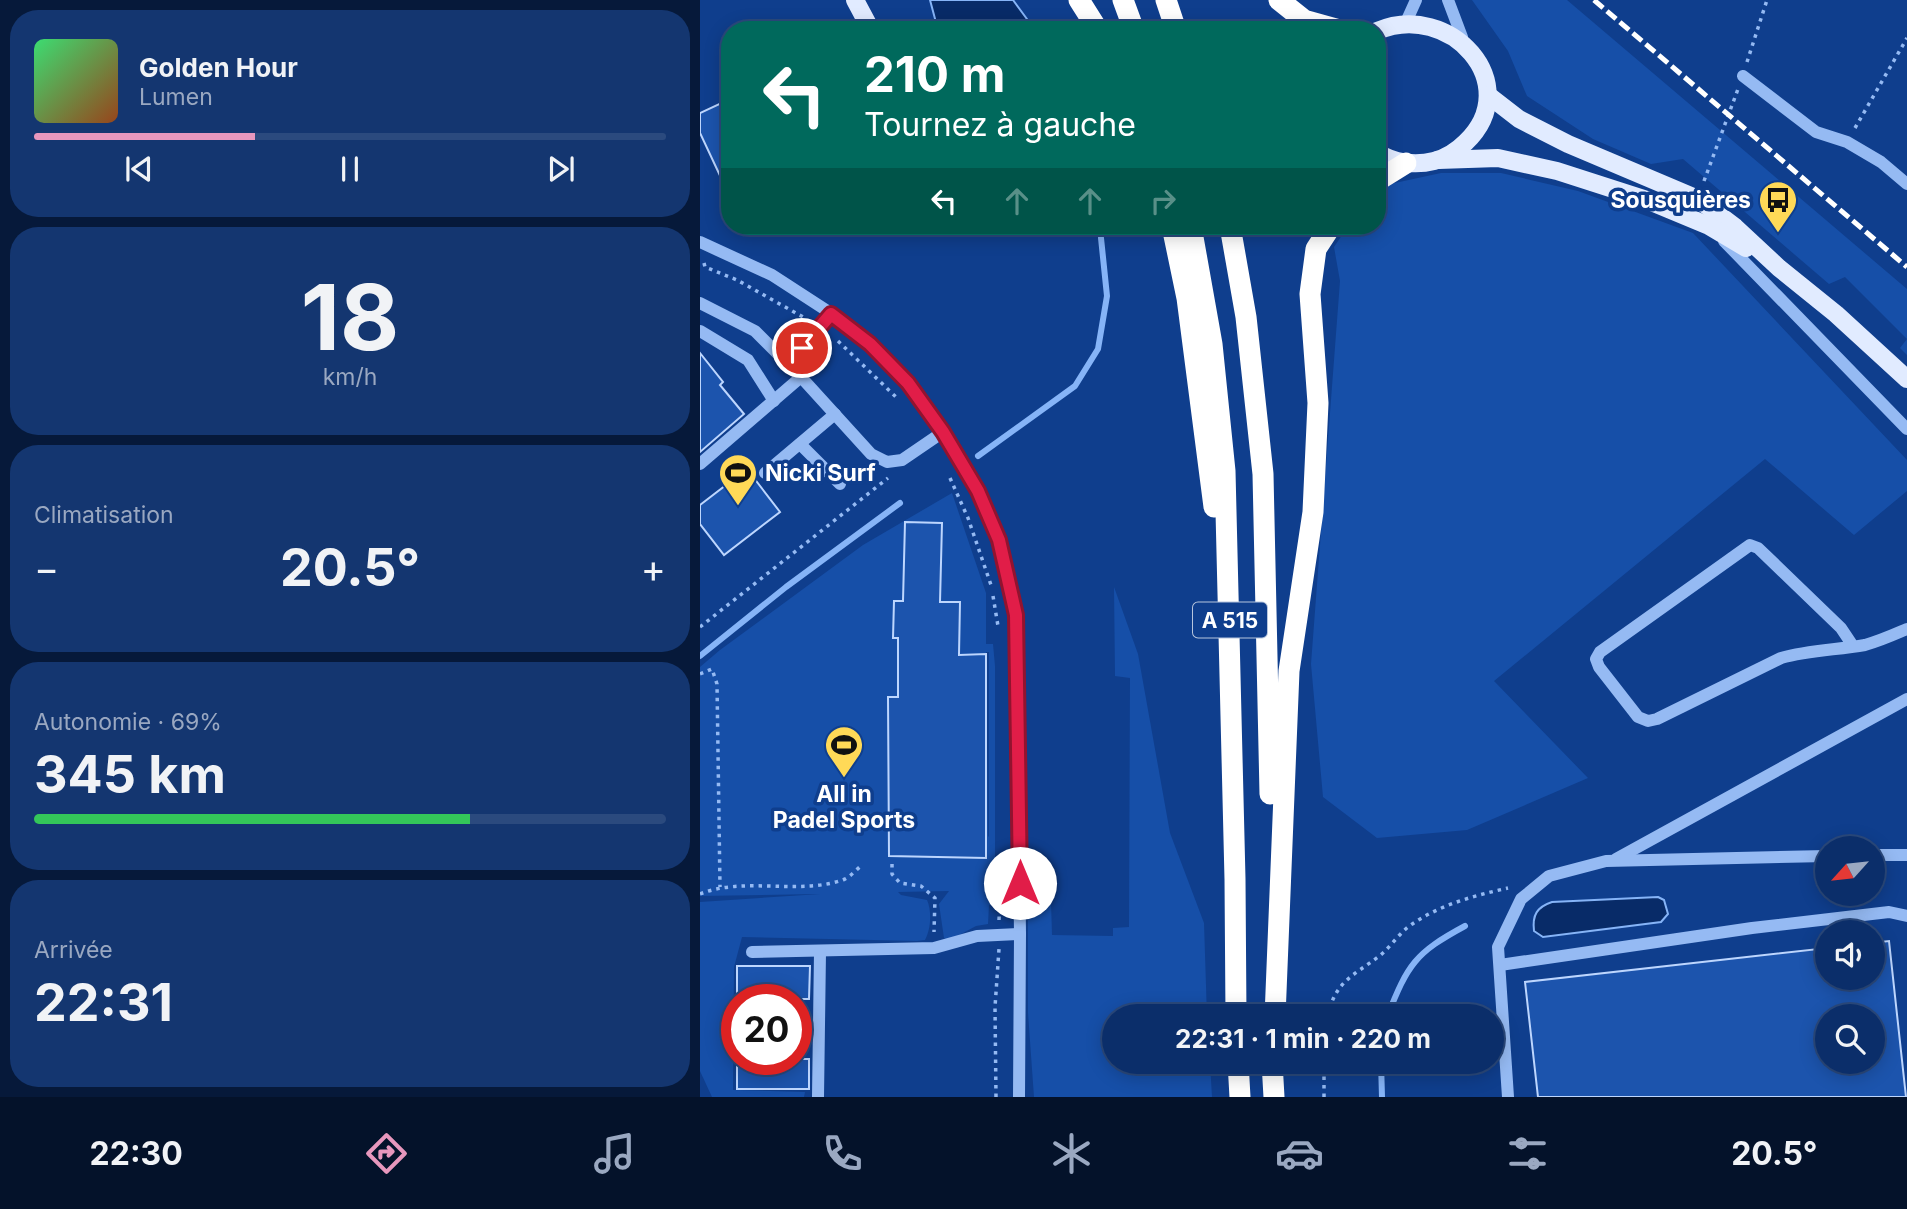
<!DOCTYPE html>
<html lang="fr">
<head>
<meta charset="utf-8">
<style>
	body { margin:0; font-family:Inter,sans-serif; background:#143670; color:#f1f3f6; height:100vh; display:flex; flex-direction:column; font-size:26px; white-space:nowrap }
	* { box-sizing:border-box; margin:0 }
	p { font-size:23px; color:#9aa8c1 }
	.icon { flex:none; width:38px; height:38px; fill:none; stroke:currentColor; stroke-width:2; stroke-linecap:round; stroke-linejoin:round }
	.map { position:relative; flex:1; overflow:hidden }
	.panel { display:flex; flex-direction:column; gap:10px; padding:10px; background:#06193a; width:700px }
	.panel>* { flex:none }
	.banner { position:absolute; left:21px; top:21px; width:665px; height:214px; border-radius:28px; box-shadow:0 4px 18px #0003,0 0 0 2px #2b4a7e; background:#00695c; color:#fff; overflow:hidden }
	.needle { width:46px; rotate:243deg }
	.buttons { position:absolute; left:1115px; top:836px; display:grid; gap:14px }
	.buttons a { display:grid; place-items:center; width:70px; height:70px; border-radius:50%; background:#0b2e6a; box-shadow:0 4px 18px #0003,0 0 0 2px #2b4a7e; font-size:35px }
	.speed { position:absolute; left:21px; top:984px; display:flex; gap:14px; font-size:35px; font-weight:700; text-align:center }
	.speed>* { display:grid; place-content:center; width:91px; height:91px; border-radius:50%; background:#0b2e6a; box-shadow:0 4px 18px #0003,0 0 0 2px #2b4a7e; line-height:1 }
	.speed .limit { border:10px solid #d22; background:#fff; color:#111 }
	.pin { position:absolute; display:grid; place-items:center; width:60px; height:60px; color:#fff; margin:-30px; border:4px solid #fff; border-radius:50%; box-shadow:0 2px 7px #0007 }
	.me { position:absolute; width:77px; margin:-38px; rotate:0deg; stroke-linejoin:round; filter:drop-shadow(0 0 5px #0008) }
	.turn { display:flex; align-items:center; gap:24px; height:147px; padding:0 28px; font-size:32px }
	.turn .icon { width:91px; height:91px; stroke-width:2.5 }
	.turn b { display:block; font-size:49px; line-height:60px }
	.lanes { display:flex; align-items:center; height:66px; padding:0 28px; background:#0003; justify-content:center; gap:35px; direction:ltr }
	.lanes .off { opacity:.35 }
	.big { font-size:52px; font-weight:700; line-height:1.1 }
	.panel .tile { flex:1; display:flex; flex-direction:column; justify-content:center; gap:10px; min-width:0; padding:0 24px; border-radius:28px; background:#143670 }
	.panel .dial { align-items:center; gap:0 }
	.dial b { font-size:91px; line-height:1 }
	.song { display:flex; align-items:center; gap:21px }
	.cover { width:84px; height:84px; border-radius:10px; background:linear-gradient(135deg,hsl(140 70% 55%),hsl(20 70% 35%)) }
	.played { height:7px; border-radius:4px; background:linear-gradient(90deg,#e797bd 35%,#2b4a7e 35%) }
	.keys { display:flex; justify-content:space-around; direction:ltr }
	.heat { display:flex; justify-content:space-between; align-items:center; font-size:38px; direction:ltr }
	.charge { height:10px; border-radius:5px; background:linear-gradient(90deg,#34c759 69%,#2b4a7e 0) }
	.trip { position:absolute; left:402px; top:1004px; width:402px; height:70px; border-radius:35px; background:#0b2e6a; box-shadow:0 4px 18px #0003,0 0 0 2px #2b4a7e; font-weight:700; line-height:70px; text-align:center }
	.menu { display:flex; height:112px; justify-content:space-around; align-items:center; background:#04122a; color:#9aa8c1 }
	.menu .icon { width:49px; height:49px }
	.menu .active { color:#e797bd }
	.menu b { font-size:32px; color:#f1f3f6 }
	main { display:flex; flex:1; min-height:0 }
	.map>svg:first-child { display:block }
	.green { fill:#164fa8; fill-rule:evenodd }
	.water { fill:#082b68; stroke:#86b4f7; stroke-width:2 }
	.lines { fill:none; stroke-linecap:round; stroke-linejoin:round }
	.stream { stroke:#86b4f7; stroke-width:6 }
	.building { fill:#1c54ad; stroke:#bdd6fe; stroke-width:2; fill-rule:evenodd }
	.path { stroke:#95baf3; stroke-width:3.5; stroke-dasharray:3.5 5; stroke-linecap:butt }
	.minor { stroke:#95baf3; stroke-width:12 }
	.major { stroke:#e1ebff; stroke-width:18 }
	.highway { stroke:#fff; stroke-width:21 }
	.rail { stroke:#fff; stroke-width:5; stroke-dasharray:12 5; stroke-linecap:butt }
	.route-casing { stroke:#92132f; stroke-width:18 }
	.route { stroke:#e11d48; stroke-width:12 }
	.labels { text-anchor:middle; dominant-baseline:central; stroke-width:7; stroke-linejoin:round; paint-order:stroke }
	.shield { fill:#0f3e8d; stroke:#b7c5dd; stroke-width:2 }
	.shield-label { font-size:21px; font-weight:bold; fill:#fff }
	.poi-label { font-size:23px; font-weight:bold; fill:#fff; stroke:#0f3e8d; text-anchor:end }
</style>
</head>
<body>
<main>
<section class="panel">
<div class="tile">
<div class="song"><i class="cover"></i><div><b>Golden Hour</b><p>Lumen</p></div></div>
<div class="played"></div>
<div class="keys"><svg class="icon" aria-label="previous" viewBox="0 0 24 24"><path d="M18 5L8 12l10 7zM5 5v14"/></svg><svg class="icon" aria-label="pause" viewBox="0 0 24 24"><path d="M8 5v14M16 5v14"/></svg><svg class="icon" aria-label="next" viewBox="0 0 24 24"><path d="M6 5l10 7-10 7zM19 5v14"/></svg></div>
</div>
<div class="tile dial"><b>18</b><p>km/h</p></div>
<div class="tile"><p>Climatisation</p>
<div class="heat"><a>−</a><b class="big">20.5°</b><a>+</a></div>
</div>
<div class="tile"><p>Autonomie · 69%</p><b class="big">345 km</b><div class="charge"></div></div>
<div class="tile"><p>Arrivée</p><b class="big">22:31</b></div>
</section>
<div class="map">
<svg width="1207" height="1097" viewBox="0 0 1207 1097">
	<rect width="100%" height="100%" fill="#0f3e8d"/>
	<g class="green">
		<path d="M772,0H867L1207,289V355L1200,348L1207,339L1145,277L1129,284L983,159L951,164L893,139L827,96L808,51Z"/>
		<path d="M741,173H801L878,191L993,233L1207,460V491L1154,535L1065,459L794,681L888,778L767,830L677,838L623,797L611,664L640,281L634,247L648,226H677V193L690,184Z"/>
		<path d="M252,493L286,593V644H293L295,666V904L289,905L288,924L276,926L250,940L244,938L239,904L249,891L198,892L201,895L227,900C232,911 231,929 225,940L217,941L42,937L34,967L33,1090L105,1092L104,1097H12L0,1071V902L120,894L0,896V667L20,650L163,545ZM286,652H289V837L288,836Z"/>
		<path d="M414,587L438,654L470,833L504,923L507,1017H415V1062H510L512,1097H334L328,1013V901H351L352,935L413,936V928L429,927L430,678L415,676Z"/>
	</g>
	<g class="water">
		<path d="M230,0H313L335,30H238Z"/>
		<path d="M958,897L964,900L968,914L961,922L843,937L834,931C832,915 837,907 852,902Z"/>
	</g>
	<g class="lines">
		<g class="stream">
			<path d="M278,456L375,386L398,349L407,296L401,238"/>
			<path d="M0,656L86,587L200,503"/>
			<path d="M687,1017C708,964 715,953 765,926"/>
			<path d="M681,1062L682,1097"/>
		</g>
	</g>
	<g class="building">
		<path d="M30,99V197L0,133V113Z"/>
		<path d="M0,353L23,382L20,385L44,414L0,452Z"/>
		<path d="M47,469L80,512L24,555L0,524V505Z"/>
		<path d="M205,522L242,523L240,602H260L259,655L286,654V858L189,856L188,697H198V638H193L194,601H203Z"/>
		<path d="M1189,941L1206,1097H838L825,982L1127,948V978H1172V943ZM1127,1017H1172V1062H1127Z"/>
		<path d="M37,966H110L109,999H37Z"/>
		<rect x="37" y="1059" width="72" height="30"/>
	</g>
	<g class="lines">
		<g class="path">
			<path d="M1047,62L1067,0"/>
			<path d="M1155,128L1207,38"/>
			<path d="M1004,181L1038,89"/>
			<path d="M4,263L5,267L37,280L103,317"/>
			<path d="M138,341L198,399"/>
			<path d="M250,478L268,518L291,585"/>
			<path d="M293,596L298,626"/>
			<path d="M0,627L188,478"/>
			<path d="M0,674L12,669L17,684L20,887"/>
			<path d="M192,864V874L200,883L221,886L235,898L234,932"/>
			<path d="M0,894C44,876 102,896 145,879C151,876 157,869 162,865"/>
			<path d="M299,920L301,882"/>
			<path d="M628,1017C634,982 653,976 678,957C689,949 697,936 708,927C738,905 773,896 808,888"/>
			<path d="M296,1097L295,1007L299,949"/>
			<path d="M624,1097V1062"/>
		</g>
		<g class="minor">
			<path d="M748,0L762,37"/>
			<path d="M707,20L716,0"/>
			<path d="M1043,76L1116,132L1147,142L1181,162L1207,184"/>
			<path d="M1024,241L1207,429"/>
			<path d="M0,242L72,275L129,312L170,344L208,383L243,432L278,491L299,540L316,615L320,934L319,1097"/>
			<path d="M0,303L55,331L101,377L171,454L187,462L202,460L243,432"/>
			<path d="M0,331L48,360L74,401"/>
			<path d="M88,363L131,314"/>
			<path d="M100,444L140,484"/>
			<path d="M0,464L101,377"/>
			<path d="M65,473L135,414"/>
			<path d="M1153,646L1141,628L1058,548L1050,545L900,652L896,659L899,667L938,717L948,721L957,719L1081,658C1109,650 1137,650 1165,645C1180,641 1193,635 1207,629"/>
			<path d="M1172,855H1207"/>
			<path d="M916,859L1207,699"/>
			<path d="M52,952L234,948L277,936L320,934"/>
			<path d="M800,965L1052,928L1189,912L1207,916"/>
			<path d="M118,1097L120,952"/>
			<path d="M808,1097L798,947L821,899L849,876L906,861L1127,856"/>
		</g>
		<g class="major">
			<path d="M155,0L171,30"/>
			<path d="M677,31C750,0 826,84 766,142C757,151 746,158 734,161C715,166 693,163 677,152"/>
			<path d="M788,95L819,119L868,144L998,199L1035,227L1079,268L1136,314L1207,379"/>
			<path d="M738,160L798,158L857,171L944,199L1009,226L1046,248"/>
		</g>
		<g class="highway">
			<path d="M379,0L398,30"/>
			<path d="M423,0L434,30"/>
			<path d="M466,0L476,30"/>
			<path d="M579,0L604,20L640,30"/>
			<path d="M677,181L706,163"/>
			<path d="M472,226L487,298L514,507"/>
			<path d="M491,226L512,344L525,471L535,879L536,1017"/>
			<path d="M530,226L546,317L563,474L570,794"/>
			<path d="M575,1017L589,671L613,512L618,403L610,294L616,249L631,226"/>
			<path d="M538,1062L540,1097"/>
			<path d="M572,1062L574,1097"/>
		</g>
		<path class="rail" d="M894,0L1207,267"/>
	</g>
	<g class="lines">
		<defs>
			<path id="route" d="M102,348L131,314L170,344L208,383L243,432L278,491L299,540L316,615L320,883"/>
		</defs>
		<use href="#route" class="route-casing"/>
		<use href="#route" class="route"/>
	</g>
	<defs>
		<symbol id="bus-pin" viewBox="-11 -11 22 30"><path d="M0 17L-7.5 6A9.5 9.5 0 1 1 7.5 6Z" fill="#ffd957" stroke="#0f3e8d"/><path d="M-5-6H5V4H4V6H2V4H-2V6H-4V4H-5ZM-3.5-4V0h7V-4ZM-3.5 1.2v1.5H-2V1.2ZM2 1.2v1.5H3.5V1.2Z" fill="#111"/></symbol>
		<symbol id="stadium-pin" viewBox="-11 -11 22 30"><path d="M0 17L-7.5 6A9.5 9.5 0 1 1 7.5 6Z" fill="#ffd957" stroke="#0f3e8d"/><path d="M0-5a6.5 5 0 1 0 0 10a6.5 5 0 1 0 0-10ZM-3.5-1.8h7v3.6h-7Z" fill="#111"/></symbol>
	</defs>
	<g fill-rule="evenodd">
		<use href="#bus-pin" x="1056" y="178" width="44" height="60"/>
		<use href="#stadium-pin" x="16" y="451" width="44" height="60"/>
		<use href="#stadium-pin" x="122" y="723" width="44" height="60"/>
	</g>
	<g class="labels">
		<rect class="shield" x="493" y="602.5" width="74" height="35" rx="5"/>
		<g class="shield-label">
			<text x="530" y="620">A 515</text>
		</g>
		<g class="poi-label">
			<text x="1051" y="200">Sousquières</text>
			<text x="65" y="473" text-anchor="start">Nicki Surf</text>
			<text x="144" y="794" text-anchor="middle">All in<tspan x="144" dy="26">Padel Sports</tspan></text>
		</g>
	</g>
</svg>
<div class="buttons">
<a><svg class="needle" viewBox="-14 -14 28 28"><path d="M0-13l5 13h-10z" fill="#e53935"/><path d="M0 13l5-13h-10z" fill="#9aa8c1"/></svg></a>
<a><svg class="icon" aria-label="sound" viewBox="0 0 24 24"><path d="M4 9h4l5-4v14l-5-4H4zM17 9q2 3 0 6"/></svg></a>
<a><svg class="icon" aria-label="search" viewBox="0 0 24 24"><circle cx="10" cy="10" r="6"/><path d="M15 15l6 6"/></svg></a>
</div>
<div class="speed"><div class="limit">20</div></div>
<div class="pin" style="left:102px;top:348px;background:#d93025"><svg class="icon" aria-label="arrive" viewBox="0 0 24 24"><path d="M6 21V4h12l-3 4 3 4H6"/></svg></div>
<svg class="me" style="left:320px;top:883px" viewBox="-20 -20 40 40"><circle r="19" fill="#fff"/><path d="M0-13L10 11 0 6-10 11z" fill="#e11d48"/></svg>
<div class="trip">22:31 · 1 min · 220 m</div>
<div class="banner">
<div class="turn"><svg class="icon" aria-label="left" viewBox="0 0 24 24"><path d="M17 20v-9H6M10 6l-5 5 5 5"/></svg><div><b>210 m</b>Tournez à gauche</div></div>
<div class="lanes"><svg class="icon" aria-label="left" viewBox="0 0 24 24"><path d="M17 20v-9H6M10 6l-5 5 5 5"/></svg><svg class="icon off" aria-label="ahead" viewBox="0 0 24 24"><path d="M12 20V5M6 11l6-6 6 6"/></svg><svg class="icon off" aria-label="ahead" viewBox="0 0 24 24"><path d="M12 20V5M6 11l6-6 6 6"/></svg><svg class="icon off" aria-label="right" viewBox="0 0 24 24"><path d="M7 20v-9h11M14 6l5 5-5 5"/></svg></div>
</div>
</div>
</main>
<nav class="menu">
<b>22:30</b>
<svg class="icon active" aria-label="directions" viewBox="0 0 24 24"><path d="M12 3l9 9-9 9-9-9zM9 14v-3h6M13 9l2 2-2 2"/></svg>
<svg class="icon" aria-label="music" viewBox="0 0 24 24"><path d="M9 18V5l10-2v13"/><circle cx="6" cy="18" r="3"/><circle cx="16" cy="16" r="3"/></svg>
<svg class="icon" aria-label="phone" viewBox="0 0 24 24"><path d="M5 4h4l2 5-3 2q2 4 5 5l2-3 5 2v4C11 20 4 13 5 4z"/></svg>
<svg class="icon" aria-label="climate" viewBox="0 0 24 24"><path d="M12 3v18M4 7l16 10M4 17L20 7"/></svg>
<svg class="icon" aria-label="car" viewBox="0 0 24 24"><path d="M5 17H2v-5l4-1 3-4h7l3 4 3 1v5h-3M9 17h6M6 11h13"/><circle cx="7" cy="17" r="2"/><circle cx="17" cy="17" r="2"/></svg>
<svg class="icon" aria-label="filters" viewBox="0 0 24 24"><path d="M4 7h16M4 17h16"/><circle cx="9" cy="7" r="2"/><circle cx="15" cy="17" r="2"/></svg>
<b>20.5°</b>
</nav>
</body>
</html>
